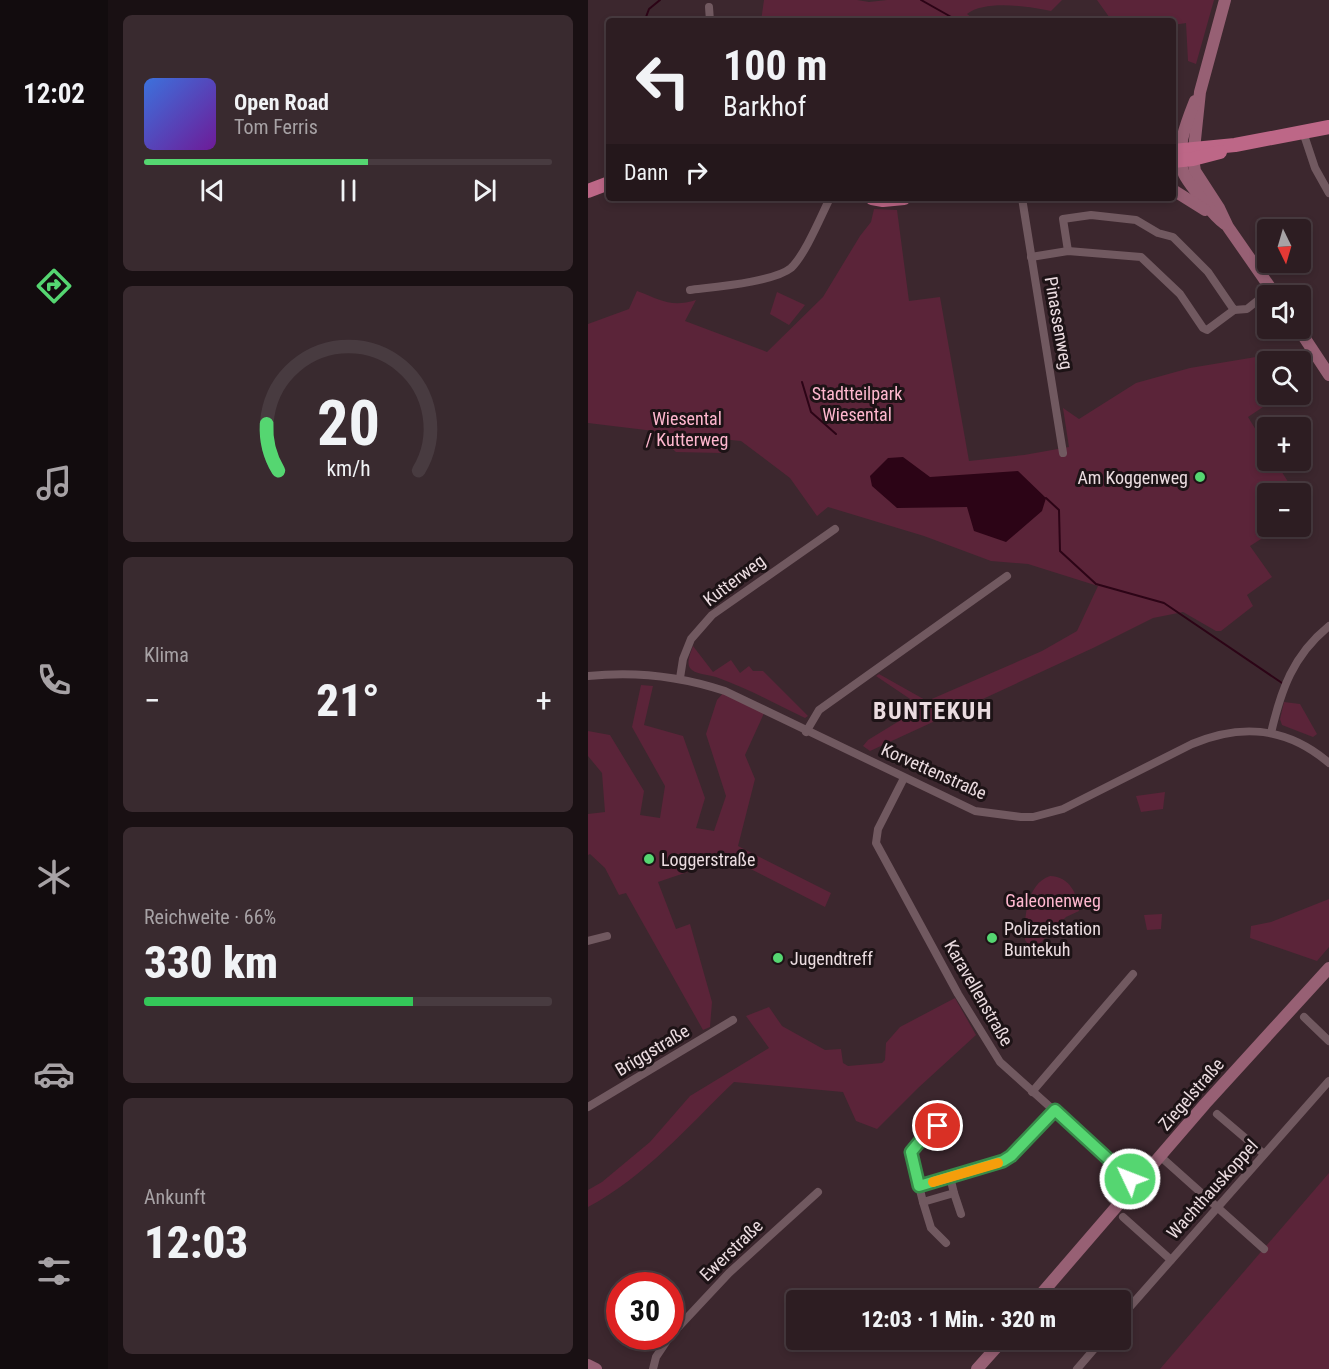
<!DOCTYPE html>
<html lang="de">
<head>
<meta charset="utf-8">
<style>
	body { margin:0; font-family:"Roboto Condensed",sans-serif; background:#392a2f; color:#f1f3f6; height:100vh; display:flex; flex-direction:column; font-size:22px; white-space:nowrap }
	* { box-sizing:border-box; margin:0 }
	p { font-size:20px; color:#a7a2a5 }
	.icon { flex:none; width:33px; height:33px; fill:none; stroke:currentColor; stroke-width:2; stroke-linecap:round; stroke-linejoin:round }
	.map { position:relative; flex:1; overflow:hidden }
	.panel { display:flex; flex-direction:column; gap:15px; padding:15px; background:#191013; width:480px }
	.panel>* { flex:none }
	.banner { position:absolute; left:18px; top:18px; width:570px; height:183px; border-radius:6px; box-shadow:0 3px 9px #0003,0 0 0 2px #483b40; background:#2d1d22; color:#f1f3f6; overflow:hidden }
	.needle { width:39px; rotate:175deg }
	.tools { position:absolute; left:669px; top:219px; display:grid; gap:12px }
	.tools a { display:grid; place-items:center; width:54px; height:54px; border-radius:6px; background:#2d1d22; box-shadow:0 3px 9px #0003,0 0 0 2px #483b40; font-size:30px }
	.speed { position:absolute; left:18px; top:1272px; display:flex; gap:12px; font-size:30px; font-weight:700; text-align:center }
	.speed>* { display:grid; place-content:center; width:78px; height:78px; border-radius:50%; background:#2d1d22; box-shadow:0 3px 9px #0003,0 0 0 2px #483b40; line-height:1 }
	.speed .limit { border:9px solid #d22; background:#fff; color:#111 }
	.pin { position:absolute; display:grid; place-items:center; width:51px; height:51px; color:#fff; margin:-26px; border:3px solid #fff; border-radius:50%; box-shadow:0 2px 6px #0007 }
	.me { position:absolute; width:66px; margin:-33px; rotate:313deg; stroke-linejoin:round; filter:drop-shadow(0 0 4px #0008) }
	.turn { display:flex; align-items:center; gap:21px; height:126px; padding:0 18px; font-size:27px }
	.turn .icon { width:78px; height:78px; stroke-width:2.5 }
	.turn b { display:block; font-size:42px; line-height:51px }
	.then { display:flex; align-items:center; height:57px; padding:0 18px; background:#0003; gap:12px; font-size:22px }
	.big { font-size:45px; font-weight:800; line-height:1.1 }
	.panel .widget { flex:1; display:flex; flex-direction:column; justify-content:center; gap:9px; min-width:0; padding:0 21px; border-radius:9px; background:#392a2f }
	.panel .dial { align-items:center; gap:0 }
	.dial svg { height:156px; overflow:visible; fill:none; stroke:#483b40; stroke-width:7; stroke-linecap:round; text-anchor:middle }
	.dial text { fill:#f1f3f6; stroke:none }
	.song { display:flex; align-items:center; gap:18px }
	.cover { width:72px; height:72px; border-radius:9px; background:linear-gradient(135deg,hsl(220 70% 55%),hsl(280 70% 35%)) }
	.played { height:6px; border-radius:3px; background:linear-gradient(90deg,#55d671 55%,#483b40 55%) }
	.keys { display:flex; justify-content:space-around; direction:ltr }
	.heat { display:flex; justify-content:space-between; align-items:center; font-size:33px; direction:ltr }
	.charge { height:9px; border-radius:4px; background:linear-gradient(90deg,#34c759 66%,#483b40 0) }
	.trip { position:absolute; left:198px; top:1290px; width:345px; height:60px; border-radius:6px; background:#2d1d22; box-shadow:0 3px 9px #0003,0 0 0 2px #483b40; font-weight:800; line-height:60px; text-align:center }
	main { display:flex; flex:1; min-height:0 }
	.tabs { display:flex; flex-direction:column; width:108px; justify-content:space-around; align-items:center; background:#120c0e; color:#a7a2a5 }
	.tabs .icon { width:42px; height:42px }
	.tabs .current { color:#55d671 }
	.tabs b { font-size:27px; color:#f1f3f6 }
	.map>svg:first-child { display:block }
	.green { fill:#5b2439 }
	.water { fill:#2c0416 }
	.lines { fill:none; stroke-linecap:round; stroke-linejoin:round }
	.stream { stroke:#2c0416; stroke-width:2 }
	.street { stroke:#715960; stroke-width:8 }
	.secondary { stroke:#976074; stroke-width:12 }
	.primary { stroke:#bd6787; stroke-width:14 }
	.route-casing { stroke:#378b49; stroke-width:15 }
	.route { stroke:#55d671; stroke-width:10 }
	.slow { stroke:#f59e0b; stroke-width:10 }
	.poi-dot { fill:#55d671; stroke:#1d1316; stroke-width:2 }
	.labels { text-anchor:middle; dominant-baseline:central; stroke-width:6; stroke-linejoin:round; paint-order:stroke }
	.street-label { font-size:18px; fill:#ebdce0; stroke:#1d1316 }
	.park-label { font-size:18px; fill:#ffb8cf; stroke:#1d1316 }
	.poi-label { font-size:18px; fill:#ebdce0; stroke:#1d1316; text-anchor:start }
	.district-label { font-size:24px; font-weight:bold; letter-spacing:1.5px; fill:#ebdce0; stroke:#1d1316 }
</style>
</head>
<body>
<main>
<nav class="tabs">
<b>12:02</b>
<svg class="icon current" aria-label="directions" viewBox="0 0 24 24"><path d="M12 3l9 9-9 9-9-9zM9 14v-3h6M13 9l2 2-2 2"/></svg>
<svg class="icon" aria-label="music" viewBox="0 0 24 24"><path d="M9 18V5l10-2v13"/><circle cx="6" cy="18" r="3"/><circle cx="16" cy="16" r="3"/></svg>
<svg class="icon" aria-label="phone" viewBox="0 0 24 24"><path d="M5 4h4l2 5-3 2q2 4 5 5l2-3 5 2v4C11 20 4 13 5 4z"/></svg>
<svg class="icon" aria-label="climate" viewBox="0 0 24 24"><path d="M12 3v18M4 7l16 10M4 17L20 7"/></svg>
<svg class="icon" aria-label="car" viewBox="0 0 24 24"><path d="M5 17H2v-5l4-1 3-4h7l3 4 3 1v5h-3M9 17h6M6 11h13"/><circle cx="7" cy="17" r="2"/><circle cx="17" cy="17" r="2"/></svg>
<svg class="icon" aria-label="filters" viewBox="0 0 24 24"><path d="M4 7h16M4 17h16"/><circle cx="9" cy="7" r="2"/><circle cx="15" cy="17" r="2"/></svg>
</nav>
<section class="panel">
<div class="widget">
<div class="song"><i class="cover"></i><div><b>Open Road</b><p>Tom Ferris</p></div></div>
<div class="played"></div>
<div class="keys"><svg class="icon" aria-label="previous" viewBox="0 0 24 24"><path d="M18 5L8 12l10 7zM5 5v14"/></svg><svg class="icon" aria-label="pause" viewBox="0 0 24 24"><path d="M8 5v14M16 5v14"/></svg><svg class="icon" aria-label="next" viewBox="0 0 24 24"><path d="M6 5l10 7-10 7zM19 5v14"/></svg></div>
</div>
<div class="widget dial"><svg viewBox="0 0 100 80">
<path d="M14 69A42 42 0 1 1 86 69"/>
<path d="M14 69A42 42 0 0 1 8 45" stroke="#55d671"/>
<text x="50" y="56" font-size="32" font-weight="700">20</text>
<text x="50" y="72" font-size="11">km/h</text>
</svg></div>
<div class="widget"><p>Klima</p>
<div class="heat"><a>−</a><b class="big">21°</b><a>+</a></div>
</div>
<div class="widget"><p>Reichweite · 66%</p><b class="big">330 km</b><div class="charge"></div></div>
<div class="widget"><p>Ankunft</p><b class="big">12:03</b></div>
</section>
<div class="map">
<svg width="741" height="1369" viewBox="0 0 741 1369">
	<rect width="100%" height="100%" fill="#3c272e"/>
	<g class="green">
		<path d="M176,0H269L281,2L299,0H474L463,11C439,6 397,0 379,14L387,20L403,21H173Z"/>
		<path d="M509,0H626L608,64L600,61L598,23L585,25V21H524Z"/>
		<path d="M286,209L309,210L321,301L352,297L381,461L436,455L481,447L475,408L491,419L548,383L602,368L674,356L679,364L680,394L693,395L660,417L679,448L680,460L687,461L707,493L680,494V526L692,527L662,546L684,577L659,595L665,606L633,631H628L595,612L565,618L505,648L282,751L275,746L280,740L334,707L288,676L291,674L339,701L454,651L489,631L510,586L440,564L403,561L336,536L240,507L229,516L202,478L153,441L133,439V453L88,452L66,431L0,423V324L41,309L49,291C73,300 83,308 108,300L97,321L179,352L235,297L272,236L283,222Z"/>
		<path d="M189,292L217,305L201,325L182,314Z"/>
		<path d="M105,646L125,672L143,660L152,673L161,666L165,671H175L220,716L217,718C188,704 159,688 128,677C121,675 106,674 102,668C98,662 103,652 105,646Z"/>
		<path d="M53,685L65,686L56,725L95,736L117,798L108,828L126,831L138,796L118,734L129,700L137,691L177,711L157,755L167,779L150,846L243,893L237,907L141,858L70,882L88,929L102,924L124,1002L122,1027L115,1030L38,893L31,895L17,868L2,854L0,855V814L17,812L14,773L0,756V731L22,735L56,791L52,815L72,818L77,786L44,727Z"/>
		<path d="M696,702L712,704L729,734L725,737L694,725L692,719Z"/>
		<path d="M577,792L575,809L553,812L548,796Z"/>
		<path d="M462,876C482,877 489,893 491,911L478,917L449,946L443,948L437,940C436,919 438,884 462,876Z"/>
		<path d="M741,899V947L729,961L662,938L663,926L683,922Z"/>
		<path d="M574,914L573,929L559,930L556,915Z"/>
		<path d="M367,998L388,1035L330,1088L289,1129L268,1121L255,1092L146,1082C100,1126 57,1177 0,1207V1190L14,1182L62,1142L102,1096L181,1048L158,1016L181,1007L194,1026L237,1050L253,1049L255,1063L260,1066L294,1063L297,1060L298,1043L312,1027Z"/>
		<path d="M741,1173V1369H572Z"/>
	</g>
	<path class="water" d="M315,457L342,477L430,471L458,498L454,511L418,542L386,531L379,507L309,508L284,486L282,476L300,458Z"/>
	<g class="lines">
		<g class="stream">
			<path d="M333,0L365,18L366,21"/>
			<path d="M58,17L61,9L72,0"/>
			<path d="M214,382L223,412L248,434"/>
			<path d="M458,498L471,510L472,551L508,584L576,603L694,683"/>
		</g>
		<g class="street">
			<path d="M121,7L122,21"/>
			<path d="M715,132L727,168L741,193"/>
			<path d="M434,198L475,453"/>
			<path d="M480,251L475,219L503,215L548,220L570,233L585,237L620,272L646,310L659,309L684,289"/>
			<path d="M443,257L480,251L553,257L592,294L615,328L619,330L646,310"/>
			<path d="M102,290C125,287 186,282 203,268C217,255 233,216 242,198"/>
			<path d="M0,676C47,671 92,676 137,691L387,811L433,817H445L475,809L604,744C654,723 699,727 741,763"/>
			<path d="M92,678L95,659L103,639L124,615L247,529"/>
			<path d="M218,732L231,710L419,576"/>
			<path d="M683,733C693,690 705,655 741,626"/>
			<path d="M316,778L290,829L288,843L370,994L412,1062L549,1185"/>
			<path d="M0,941L19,936"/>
			<path d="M716,1017L741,1041"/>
			<path d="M444,1092L545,974"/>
			<path d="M0,1107L145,1020"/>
			<path d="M629,1114L676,1154"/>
			<path d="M350,1126L338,1134L323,1152L331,1186L415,1161L423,1156L467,1110"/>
			<path d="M573,1157L676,1249"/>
			<path d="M331,1186L335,1202L366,1193L362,1177"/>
			<path d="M366,1193L373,1214"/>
			<path d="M335,1202L343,1228L358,1243"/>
			<path d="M535,1217L583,1260"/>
			<path d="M532,1318L741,1081"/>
			<path d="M82,1336L141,1273L230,1192"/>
			<path d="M65,1369L68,1357L82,1336"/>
			<path d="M489,1369L514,1340"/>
		</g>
		<g class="secondary">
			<path d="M637,0L612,92L605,159L607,171L631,208L640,227L688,296"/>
			<path d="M607,101C599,121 586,152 596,174C600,182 607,190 612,197C620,207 627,217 637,224"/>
			<path d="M585,190L617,210"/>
			<path d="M710,328L741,375"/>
			<path d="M448,1300L617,1104L741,968"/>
			<path d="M0,1365L8,1369"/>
			<path d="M389,1369L415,1340"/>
		</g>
		<g class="primary">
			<path d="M585,151L647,145L741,127"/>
			<path d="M585,161L605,159L632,152"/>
			<path d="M0,191L21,183"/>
			<path d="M284,198L295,200L316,198"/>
		</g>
	</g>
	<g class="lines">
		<defs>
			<path id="route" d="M350,1126L338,1134L323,1152L331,1186L415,1161L423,1156L467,1110L542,1179"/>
		</defs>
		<use href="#route" class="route-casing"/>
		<use href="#route" class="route"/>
		<path class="slow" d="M345,1182L410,1163"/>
	</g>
	<g class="poi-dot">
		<circle cx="612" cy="477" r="6"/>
		<circle cx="61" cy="859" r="6"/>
		<circle cx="404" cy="938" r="6"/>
		<circle cx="190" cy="958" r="6"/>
	</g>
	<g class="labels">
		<g class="street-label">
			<text transform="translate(471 323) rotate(80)">Pinassenweg</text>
			<text transform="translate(146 580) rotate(-37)">Kutterweg</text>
			<text transform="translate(346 771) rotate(24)">Korvettenstraße</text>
			<text transform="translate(391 993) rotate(60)">Karavellenstraße</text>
			<text transform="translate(64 1050) rotate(-31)">Briggstraße</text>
			<text transform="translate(603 1094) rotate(-49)">Ziegelstraße</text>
			<text transform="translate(624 1189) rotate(-48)">Wachthauskoppel</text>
			<text transform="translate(143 1250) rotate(-44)">Ewerstraße</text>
		</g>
		<g class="park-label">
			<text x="269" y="393">Stadtteilpark<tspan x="269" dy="21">Wiesental</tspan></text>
			<text x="99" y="418">Wiesental<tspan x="99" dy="21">/ Kutterweg</tspan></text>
			<text x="465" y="900">Galeonenweg</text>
		</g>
		<g class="poi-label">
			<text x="600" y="477" text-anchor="end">Am Koggenweg</text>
			<text x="73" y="859">Loggerstraße</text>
			<text x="416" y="928">Polizeistation<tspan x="416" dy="21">Buntekuh</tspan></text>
			<text x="202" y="958">Jugendtreff</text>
		</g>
		<g class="district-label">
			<text x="345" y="711">BUNTEKUH</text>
		</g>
	</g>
</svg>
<div class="tools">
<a><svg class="needle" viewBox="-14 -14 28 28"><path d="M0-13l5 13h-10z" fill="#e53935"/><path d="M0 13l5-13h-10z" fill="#a7a2a5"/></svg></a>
<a><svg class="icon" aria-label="sound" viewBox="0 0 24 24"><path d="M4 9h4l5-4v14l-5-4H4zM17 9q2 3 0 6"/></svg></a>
<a><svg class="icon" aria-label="search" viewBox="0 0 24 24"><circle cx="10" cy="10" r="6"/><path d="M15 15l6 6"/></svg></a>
<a>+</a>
<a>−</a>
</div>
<div class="speed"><div class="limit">30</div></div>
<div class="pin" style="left:350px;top:1126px;background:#d93025"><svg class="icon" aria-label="arrive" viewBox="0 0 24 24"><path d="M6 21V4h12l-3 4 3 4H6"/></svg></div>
<svg class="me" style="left:542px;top:1179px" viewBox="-20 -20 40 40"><circle r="17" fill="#55d671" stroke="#fff" stroke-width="3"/><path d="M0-11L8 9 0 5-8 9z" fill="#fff"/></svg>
<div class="trip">12:03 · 1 Min. · 320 m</div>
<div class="banner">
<div class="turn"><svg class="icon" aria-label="left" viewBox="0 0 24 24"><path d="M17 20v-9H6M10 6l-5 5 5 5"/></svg><div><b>100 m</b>Barkhof</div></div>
<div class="then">Dann<svg class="icon" aria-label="right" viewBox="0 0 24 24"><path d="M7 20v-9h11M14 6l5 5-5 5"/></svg></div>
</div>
</div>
</main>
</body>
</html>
